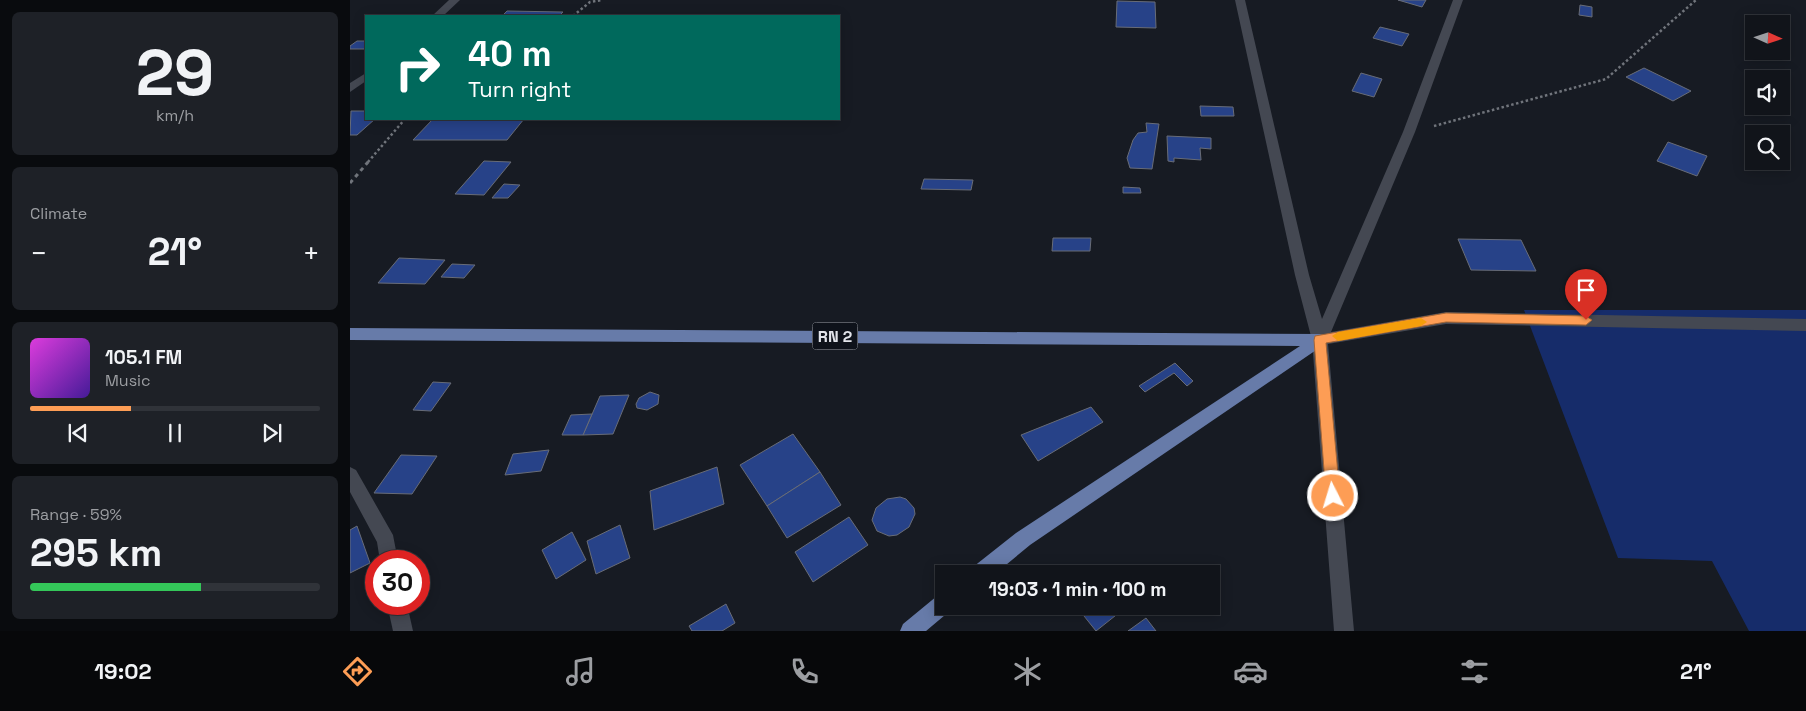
<!DOCTYPE html>
<html lang="en">
<head>
<meta charset="utf-8">
<style>
	body { margin:0; font-family:"Space Grotesk",sans-serif; background:#1e2127; color:#f1f3f6; height:100vh; display:flex; flex-direction:column; font-size:19px; white-space:nowrap }
	* { box-sizing:border-box; margin:0 }
	p { font-size:16px; color:#9c9ea2 }
	.icon { flex:none; width:28px; height:28px; fill:none; stroke:currentColor; stroke-width:2; stroke-linecap:round; stroke-linejoin:round }
	.map { position:relative; flex:1; overflow:hidden }
	.side { display:flex; flex-direction:column; gap:12px; padding:12px; background:#090b0e; width:350px }
	.side>* { flex:none }
	.banner { position:absolute; left:15px; top:15px; width:475px; height:105px; border-radius:0px; box-shadow:0 2px 12px #0003,0 0 0 1px #303339; background:#00695c; color:#fff; overflow:hidden }
	.needle { width:32px; rotate:93deg }
	.buttons { position:absolute; left:1395px; top:15px; display:grid; gap:10px }
	.buttons a { display:grid; place-items:center; width:45px; height:45px; border-radius:0px; background:#11141a; box-shadow:0 2px 12px #0003,0 0 0 1px #303339; font-size:25px }
	.speed { position:absolute; left:15px; top:550px; display:flex; gap:10px; font-size:25px; font-weight:700; text-align:center }
	.speed>* { display:grid; place-content:center; width:65px; height:65px; border-radius:50%; background:#11141a; box-shadow:0 2px 12px #0003,0 0 0 1px #303339; line-height:1 }
	.speed .limit { border:8px solid #d22; background:#fff; color:#111 }
	.pin { position:absolute; display:grid; place-items:center; width:42px; height:42px; color:#fff; margin:-51px -21px; border-radius:50% 50% 50% 0; rotate:-45deg; box-shadow:0 0 5px #0007 }
	.pin .icon { rotate:45deg }
	.me { position:absolute; width:55px; margin:-28px; rotate:355deg; stroke-linejoin:round; filter:drop-shadow(0 0 4px #0008) }
	.turn { display:flex; align-items:center; gap:18px; height:105px; padding:0 20px; font-size:22px }
	.turn .icon { width:65px; height:65px; stroke-width:2.5 }
	.turn b { display:block; font-size:35px; line-height:42px }
	.big { font-size:38px; font-weight:800; line-height:1.1 }
	.side .widget { flex:1; display:flex; flex-direction:column; justify-content:center; gap:8px; min-width:0; padding:0 18px; border-radius:8px; background:#1e2127 }
	.side .dial { align-items:center; gap:0 }
	.dial b { font-size:65px; line-height:1 }
	.song { display:flex; align-items:center; gap:15px }
	.cover { width:60px; height:60px; border-radius:8px; background:linear-gradient(135deg,hsl(300 70% 55%),hsl(260 70% 35%)) }
	.played { height:5px; border-radius:2px; background:linear-gradient(90deg,#fd9d55 35%,#303339 35%) }
	.keys { display:flex; justify-content:space-around; direction:ltr }
	.heat { display:flex; justify-content:space-between; align-items:center; font-size:28px; direction:ltr }
	.charge { height:8px; border-radius:4px; background:linear-gradient(90deg,#34c759 59%,#303339 0) }
	.trip { position:absolute; left:585px; top:565px; width:285px; height:50px; border-radius:0px; background:#11141a; box-shadow:0 2px 12px #0003,0 0 0 1px #303339; font-weight:800; line-height:50px; text-align:center }
	.tabs { display:flex; height:80px; justify-content:space-around; align-items:center; background:#07080a; color:#9c9ea2 }
	.tabs .icon { width:35px; height:35px }
	.tabs .selected { color:#fd9d55 }
	.tabs b { font-size:22px; color:#f1f3f6 }
	main { display:flex; flex:1; min-height:0 }
	.map>svg:first-child { display:block }
	.green { fill:#162c6a }
	.building { fill:#274288; stroke:#686c77 }
	.lines { fill:none; stroke-linecap:round; stroke-linejoin:round }
	.path-far1 { stroke:#70747b; stroke-width:2.5; stroke-dasharray:2.5 2.5; stroke-linecap:butt }
	.path { stroke:#70747b; stroke-width:3; stroke-dasharray:4 4; stroke-linecap:butt }
	.minor { fill:#444852; fill-rule:evenodd }
	.major { fill:#677ba9; fill-rule:evenodd }
	.route { fill:#fd9d55; stroke:#a46637 }
	.slow { fill:#f59e0b }
	.labels { text-anchor:middle; dominant-baseline:central; stroke-width:5; stroke-linejoin:round; paint-order:stroke }
	.shield { fill:#0e121a; stroke:#a2a5ac; stroke-width:1 }
	.shield-label { font-size:16px; font-weight:bold; fill:#e2e4ea }
</style>
</head>
<body>
<main>
<section class="side">
<div class="widget dial"><b>29</b><p>km/h</p></div>
<div class="widget"><p>Climate</p>
<div class="heat"><a>−</a><b class="big">21°</b><a>+</a></div>
</div>
<div class="widget">
<div class="song"><i class="cover"></i><div><b>105.1 FM</b><p>Music</p></div></div>
<div class="played"></div>
<div class="keys"><svg class="icon" aria-label="previous" viewBox="0 0 24 24"><path d="M18 5L8 12l10 7zM5 5v14"/></svg><svg class="icon" aria-label="pause" viewBox="0 0 24 24"><path d="M8 5v14M16 5v14"/></svg><svg class="icon" aria-label="next" viewBox="0 0 24 24"><path d="M6 5l10 7-10 7zM19 5v14"/></svg></div>
</div>
<div class="widget"><p>Range · 59%</p><b class="big">295 km</b><div class="charge"></div></div>
</section>
<div class="map">
<svg width="1456" height="631" viewBox="0 0 1456 631">
	<rect width="100%" height="100%" fill="#171b23"/>
	<path class="green" d="M1174,310H1456V631H1399L1362,561L1268,558Z"/>
	<g class="building">
		<path d="M1048,0H1076L1072,7Z"/>
		<path d="M767,1L805,2L806,28L766,27Z"/>
		<path d="M1230,5L1242,7V17L1229,15Z"/>
		<path d="M157,11L213,12L209,16H152Z"/>
		<path d="M1030,27L1059,34L1052,46L1023,38Z"/>
		<path d="M7,41H16V49H0V46Z"/>
		<path d="M1294,68L1341,91L1323,101L1276,77Z"/>
		<path d="M1011,73L1032,79L1024,97L1002,91Z"/>
		<path d="M850,106L883,107L884,116H851Z"/>
		<path d="M1,111H16V119H25L7,135H0Z"/>
		<path d="M83,119H174L157,140H63Z"/>
		<path d="M796,123L809,124L802,169L780,168L777,158L783,140L788,133L797,132Z"/>
		<path d="M817,136L861,138V149L850,148L851,160L824,158V162L818,161Z"/>
		<path d="M1318,142L1357,156L1347,176L1307,161Z"/>
		<path d="M134,161L161,162L134,195L105,194Z"/>
		<path d="M574,179L623,180L621,190L571,189Z"/>
		<path d="M154,184L170,185L158,198H142Z"/>
		<path d="M773,187L790,188L791,193H773Z"/>
		<path d="M703,238H741L740,251H702Z"/>
		<path d="M1108,239L1171,240L1186,271L1121,270Z"/>
		<path d="M49,258L95,260L75,284L28,283Z"/>
		<path d="M102,264L125,265L114,278L91,277Z"/>
		<path d="M825,363L843,381L837,386L824,373L795,392L789,386Z"/>
		<path d="M83,382L101,383L81,411L63,410Z"/>
		<path d="M300,392L309,395L308,404L297,410L287,408L286,404L289,398Z"/>
		<path d="M279,395L263,434L233,435L250,396Z"/>
		<path d="M741,407L753,422L688,461L671,435Z"/>
		<path d="M242,414L233,435H212L221,415Z"/>
		<path d="M443,434L470,472L417,506L390,465Z"/>
		<path d="M199,450L191,471L155,475L163,454Z"/>
		<path d="M51,455L87,456L62,494L24,493Z"/>
		<path d="M367,467L374,504L304,530L300,491Z"/>
		<path d="M470,472L491,505L437,538L417,506Z"/>
		<path d="M550,497L556,499L564,508L565,514L559,527L547,535L539,536L527,531L522,520L526,508L537,499Z"/>
		<path d="M499,517L518,545L463,582L445,552Z"/>
		<path d="M270,525L280,558L246,574L237,541Z"/>
		<path d="M7,526L20,563L0,573V530Z"/>
		<path d="M222,532L236,560L206,579L192,550Z"/>
		<path d="M376,604L385,623L372,631H342L339,626Z"/>
		<path d="M726,606H774L775,608L746,631Z"/>
		<path d="M796,618L806,631H778Z"/>
	</g>
	<g class="lines">
		<g class="path-far1">
			<path d="M223,16L240,2L252,0"/>
			<path d="M1084,126L1256,79L1346,0"/>
			<path d="M18,162L55,119"/>
		</g>
		<path class="path" d="M0,183L19,161"/>
		<g class="minor">
			<path d="M99,0H110L93,16H82Z"/>
			<path d="M885,0H895L959,275L972,319L1053,132L1103,0H1113L1065,132L981,332L1096,312L1456,319V331L1096,324L978,344L1004,631H984L962,340L945,275Z"/>
			<path d="M16,73V81L0,92V83Z"/>
			<path d="M0,467L6,470L43,535L48,561H30L27,542L0,492Z"/>
			<path d="M37,604H57L63,631H43Z"/>
		</g>
		<g class="major">
			<path d="M0,328L970,334L975,336L978,340L975,344L680,545L645,574H620L623,567L666,533L950,346L0,340Z"/>
			<path d="M594,593V606H603L601,610L576,631H550L553,624L587,596Z"/>
		</g>
	</g>
	<path class="route" d="M1096,313L1236,316L1242,320L1236,325L1096,322L976,343L990,496L988,500L983,502L978,500L976,496L964,340L965,336Z"/>
	<path class="slow" d="M1071,318L1077,322L1071,326L988,341L982,336L988,332Z"/>
	<g class="labels">
		<rect class="shield" x="462.5" y="322.5" width="45" height="27" rx="4"/>
		<g class="shield-label">
			<text x="485" y="336">RN 2</text>
		</g>
	</g>
</svg>
<div class="buttons">
<a><svg class="needle" viewBox="-14 -14 28 28"><path d="M0-13l5 13h-10z" fill="#e53935"/><path d="M0 13l5-13h-10z" fill="#9c9ea2"/></svg></a>
<a><svg class="icon" aria-label="sound" viewBox="0 0 24 24"><path d="M4 9h4l5-4v14l-5-4H4zM17 9q2 3 0 6"/></svg></a>
<a><svg class="icon" aria-label="search" viewBox="0 0 24 24"><circle cx="10" cy="10" r="6"/><path d="M15 15l6 6"/></svg></a>
</div>
<div class="speed"><div class="limit">30</div></div>
<div class="pin" style="left:1236px;top:320px;background:#d93025"><svg class="icon" aria-label="arrive" viewBox="0 0 24 24"><path d="M6 21V4h12l-3 4 3 4H6"/></svg></div>
<svg class="me" style="left:983px;top:496px" viewBox="-20 -20 40 40"><circle r="17" fill="#fd9d55" stroke="#fff" stroke-width="3"/><path d="M0-11L8 9 0 5-8 9z" fill="#fff"/></svg>
<div class="trip">19:03 · 1 min · 100 m</div>
<div class="banner">
<div class="turn"><svg class="icon" aria-label="right" viewBox="0 0 24 24"><path d="M7 20v-9h11M14 6l5 5-5 5"/></svg><div><b>40 m</b>Turn right</div></div>
</div>
</div>
</main>
<nav class="tabs">
<b>19:02</b>
<svg class="icon selected" aria-label="directions" viewBox="0 0 24 24"><path d="M12 3l9 9-9 9-9-9zM9 14v-3h6M13 9l2 2-2 2"/></svg>
<svg class="icon" aria-label="music" viewBox="0 0 24 24"><path d="M9 18V5l10-2v13"/><circle cx="6" cy="18" r="3"/><circle cx="16" cy="16" r="3"/></svg>
<svg class="icon" aria-label="phone" viewBox="0 0 24 24"><path d="M5 4h4l2 5-3 2q2 4 5 5l2-3 5 2v4C11 20 4 13 5 4z"/></svg>
<svg class="icon" aria-label="climate" viewBox="0 0 24 24"><path d="M12 3v18M4 7l16 10M4 17L20 7"/></svg>
<svg class="icon" aria-label="car" viewBox="0 0 24 24"><path d="M5 17H2v-5l4-1 3-4h7l3 4 3 1v5h-3M9 17h6M6 11h13"/><circle cx="7" cy="17" r="2"/><circle cx="17" cy="17" r="2"/></svg>
<svg class="icon" aria-label="filters" viewBox="0 0 24 24"><path d="M4 7h16M4 17h16"/><circle cx="9" cy="7" r="2"/><circle cx="15" cy="17" r="2"/></svg>
<b>21°</b>
</nav>
</body>
</html>
